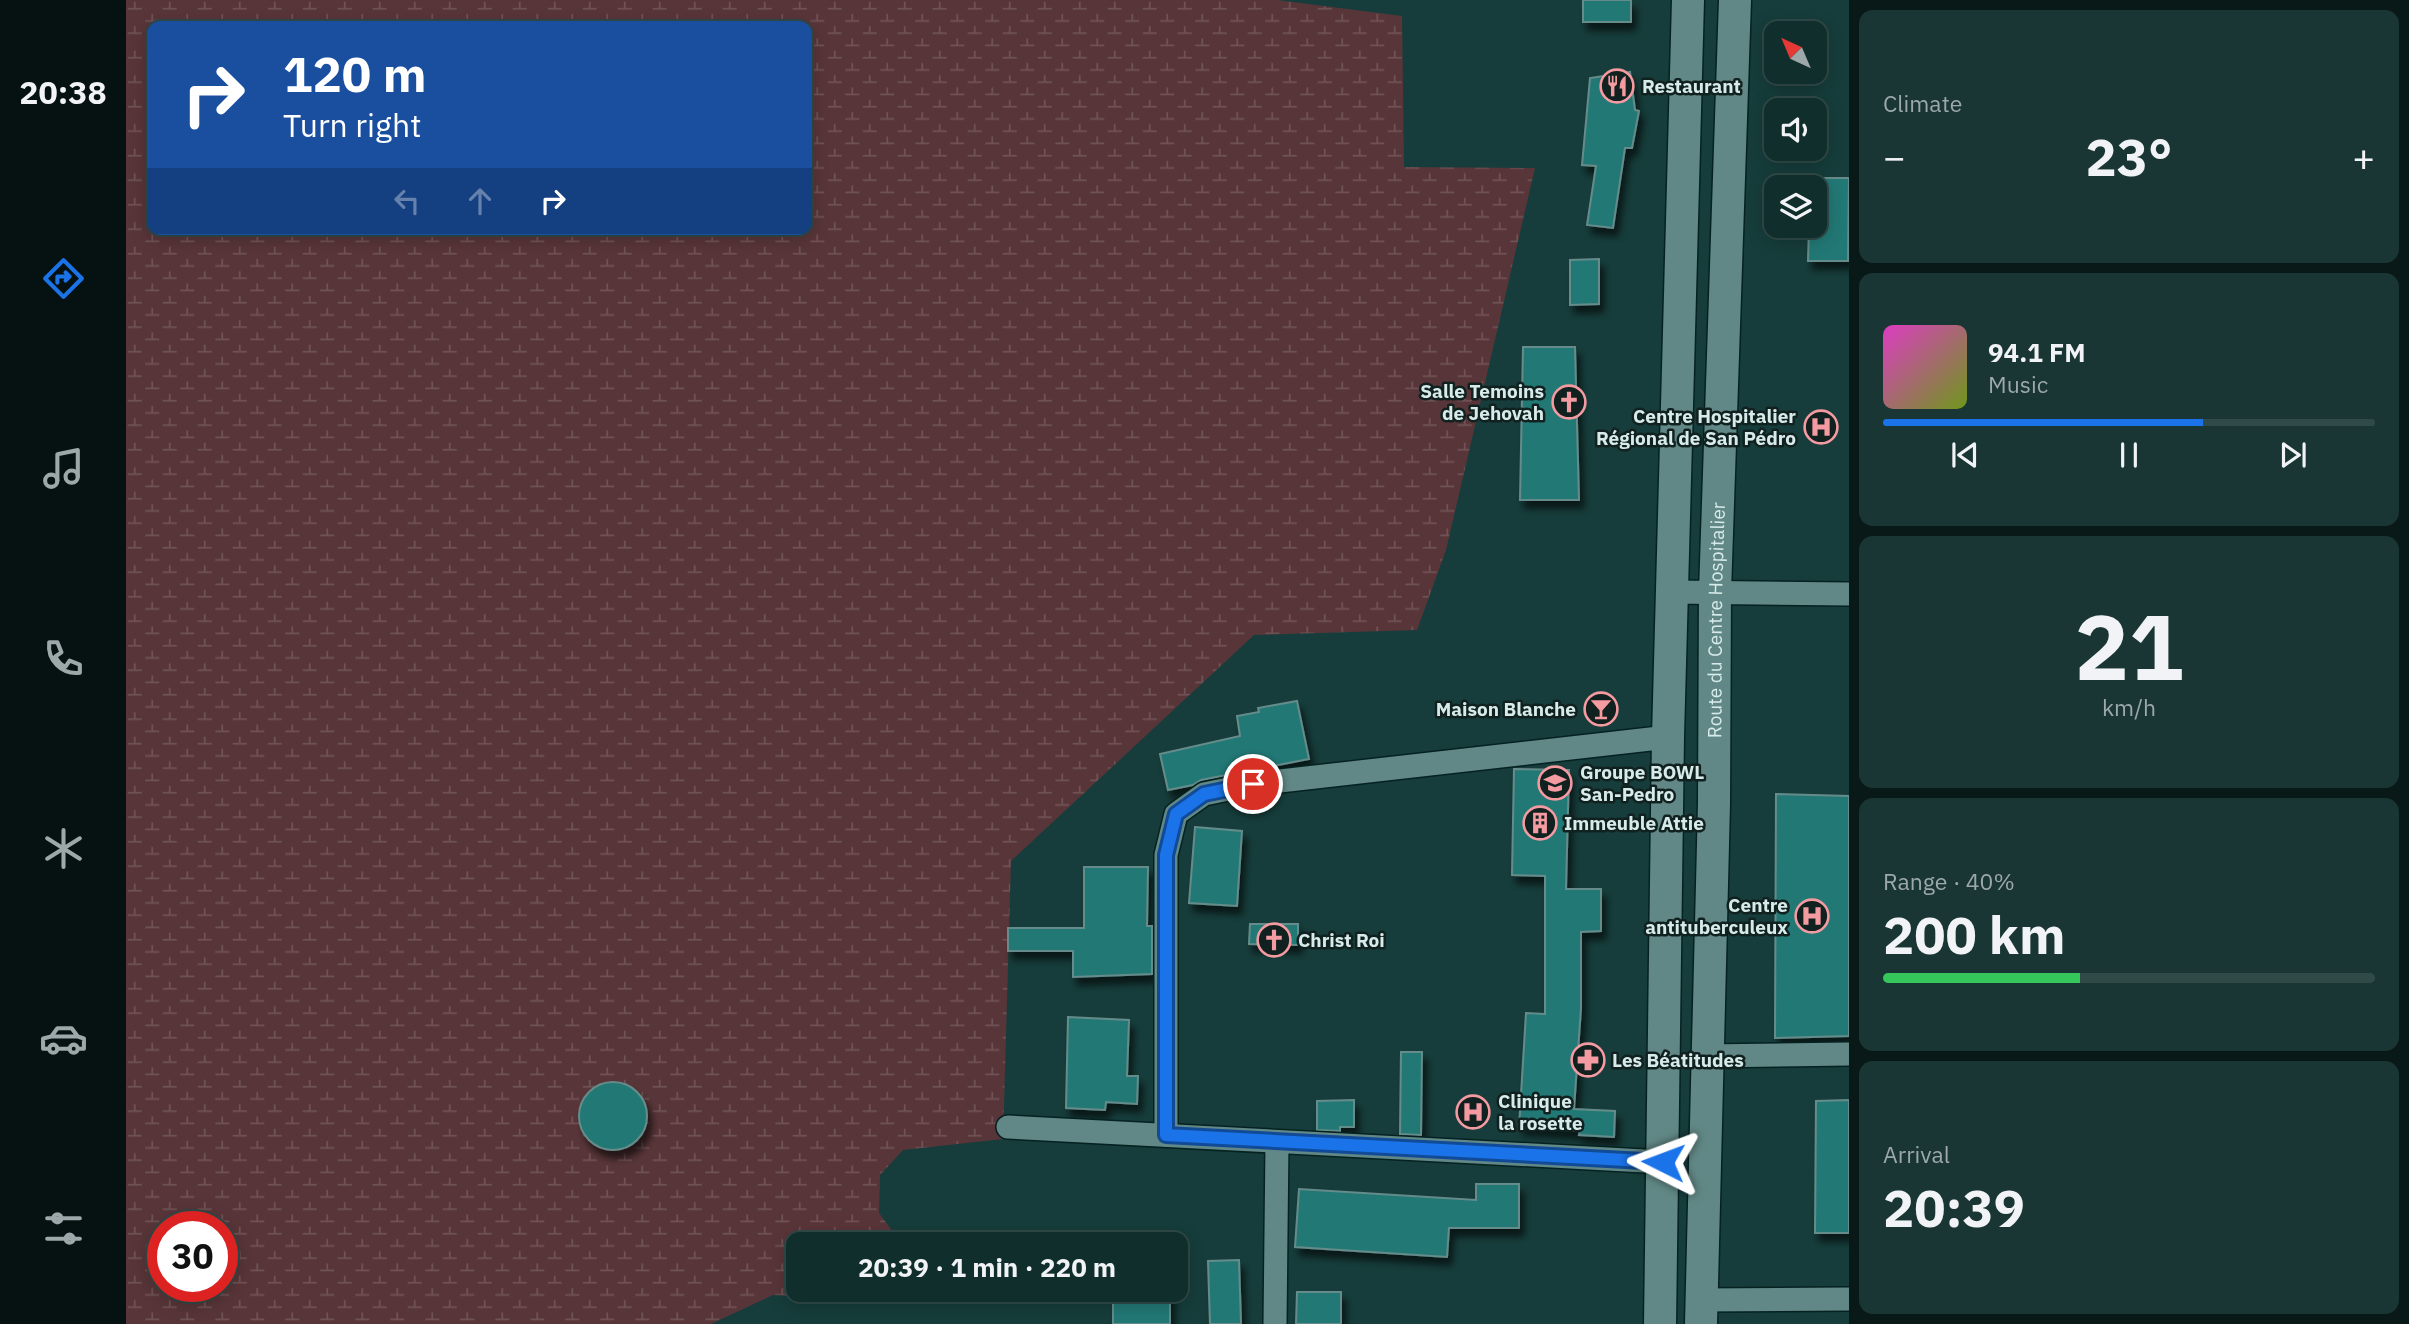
<!DOCTYPE html>
<html lang="en">
<head>
<meta charset="utf-8">
<style>
	body { margin:0; font-family:"IBM Plex Sans",sans-serif; background:#193634; color:#f1f3f6; height:100vh; display:flex; flex-direction:column; font-size:26px; white-space:nowrap }
	* { box-sizing:border-box; margin:0 }
	p { font-size:23px; color:#9ca8a9 }
	.icon { flex:none; width:38px; height:38px; fill:none; stroke:currentColor; stroke-width:2; stroke-linecap:round; stroke-linejoin:round }
	.map { position:relative; flex:1; overflow:hidden }
	.panel { display:flex; flex-direction:column; gap:10px; padding:10px; background:#091918; width:560px }
	.panel>* { flex:none }
	.banner { position:absolute; left:21px; top:21px; width:665px; height:214px; border-radius:14px; box-shadow:0 4px 18px #0003,0 0 0 2px #304a48; background:#1a4fa0; color:#fff; overflow:hidden }
	.needle { width:46px; rotate:316deg }
	.tools { position:absolute; left:1638px; top:21px; display:grid; gap:14px }
	.tools a { display:grid; place-items:center; width:63px; height:63px; border-radius:14px; background:#102e2c; box-shadow:0 4px 18px #0003,0 0 0 2px #304a48; font-size:35px }
	.speed { position:absolute; left:21px; top:1211px; display:flex; gap:14px; font-size:35px; font-weight:700; text-align:center }
	.speed>* { display:grid; place-content:center; width:91px; height:91px; border-radius:50%; background:#102e2c; box-shadow:0 4px 18px #0003,0 0 0 2px #304a48; line-height:1 }
	.speed .limit { border:10px solid #d22; background:#fff; color:#111 }
	.pin { position:absolute; display:grid; place-items:center; width:60px; height:60px; color:#fff; margin:-30px; border:4px solid #fff; border-radius:50%; box-shadow:0 2px 7px #0007 }
	.me { position:absolute; width:77px; margin:-38px; rotate:273deg; stroke-linejoin:round; filter:drop-shadow(0 0 5px #0008) }
	.turn { display:flex; align-items:center; gap:24px; height:147px; padding:0 21px; font-size:32px }
	.turn .icon { width:91px; height:91px; stroke-width:2.5 }
	.turn b { display:block; font-size:49px; line-height:60px }
	.lanes { display:flex; align-items:center; height:66px; padding:0 21px; background:#0003; justify-content:center; gap:35px; direction:ltr }
	.lanes .off { opacity:.35 }
	.big { font-size:52px; font-weight:700; line-height:1.1 }
	.panel .tile { flex:1; display:flex; flex-direction:column; justify-content:center; gap:10px; min-width:0; padding:0 24px; border-radius:14px; background:#193634 }
	.panel .dial { align-items:center; gap:0 }
	.dial b { font-size:91px; line-height:1 }
	.song { display:flex; align-items:center; gap:21px }
	.cover { width:84px; height:84px; border-radius:10px; background:linear-gradient(135deg,hsl(310 70% 55%),hsl(80 70% 35%)) }
	.played { height:7px; border-radius:4px; background:linear-gradient(90deg,#1a73e8 65%,#304a48 65%) }
	.keys { display:flex; justify-content:space-around; direction:ltr }
	.heat { display:flex; justify-content:space-between; align-items:center; font-size:38px; direction:ltr }
	.charge { height:10px; border-radius:5px; background:linear-gradient(90deg,#34c759 40%,#304a48 0) }
	.trip { position:absolute; left:660px; top:1232px; width:402px; height:70px; border-radius:14px; background:#102e2c; box-shadow:0 4px 18px #0003,0 0 0 2px #304a48; font-weight:700; line-height:70px; text-align:center }
	main { display:flex; flex:1; min-height:0 }
	.dock { display:flex; flex-direction:column; width:126px; justify-content:space-around; align-items:center; background:#061212; color:#9ca8a9 }
	.dock .icon { width:49px; height:49px }
	.dock .current { color:#1a73e8 }
	.dock b { font-size:32px; color:#f1f3f6 }
	.map>svg:first-child { display:block }
	.wetland { fill:url(#wetland-marsh); fill-rule:evenodd }
	.building { fill:#237875; stroke:#658c8a; stroke-width:2; filter:url(#shadow) }
	.lines { fill:none; stroke-linecap:round; stroke-linejoin:round }
	.street-casing { stroke:#052221; stroke-width:26 }
	.secondary-casing { stroke:#052221; stroke-width:35 }
	.street { stroke:#618886; stroke-width:23 }
	.secondary { stroke:#618886; stroke-width:32 }
	.route-casing { stroke:#114b97; stroke-width:18 }
	.route { stroke:#1a73e8; stroke-width:12 }
	.labels { text-anchor:middle; dominant-baseline:central; stroke-width:5; stroke-linejoin:round; paint-order:stroke }
	.poi-label { font-size:19px; font-weight:bold; fill:#d6ebea; stroke:#112120; text-anchor:start }
	.street-label { font-size:19px; fill:#d6ebea; stroke:#112120 }
</style>
</head>
<body>
<main>
<nav class="dock">
<b>20:38</b>
<svg class="icon current" aria-label="directions" viewBox="0 0 24 24"><path d="M12 3l9 9-9 9-9-9zM9 14v-3h6M13 9l2 2-2 2"/></svg>
<svg class="icon" aria-label="music" viewBox="0 0 24 24"><path d="M9 18V5l10-2v13"/><circle cx="6" cy="18" r="3"/><circle cx="16" cy="16" r="3"/></svg>
<svg class="icon" aria-label="phone" viewBox="0 0 24 24"><path d="M5 4h4l2 5-3 2q2 4 5 5l2-3 5 2v4C11 20 4 13 5 4z"/></svg>
<svg class="icon" aria-label="climate" viewBox="0 0 24 24"><path d="M12 3v18M4 7l16 10M4 17L20 7"/></svg>
<svg class="icon" aria-label="car" viewBox="0 0 24 24"><path d="M5 17H2v-5l4-1 3-4h7l3 4 3 1v5h-3M9 17h6M6 11h13"/><circle cx="7" cy="17" r="2"/><circle cx="17" cy="17" r="2"/></svg>
<svg class="icon" aria-label="filters" viewBox="0 0 24 24"><path d="M4 7h16M4 17h16"/><circle cx="9" cy="7" r="2"/><circle cx="15" cy="17" r="2"/></svg>
</nav>
<div class="map">
<svg width="1723" height="1324" viewBox="0 0 1723 1324">
	<defs>
		<pattern id="wetland-marsh" width="20" height="14" patternUnits="userSpaceOnUse" patternTransform="scale(1.75)"><rect width="20" height="14" fill="#583538"/><path d="M1 5h8M5 5V1M11 12h8M15 12V8" fill="none" stroke="#6f5255"/></pattern>
		<filter id="shadow"><feDropShadow dx="4.5" dy="8" stdDeviation="3.5" flood-color="#0009"/></filter>
	</defs>
	<rect width="100%" height="100%" fill="#163d3b"/>
	<path class="wetland" d="M0,0H1151L1276,16L1278,167L1409,168L1320,550L1291,630L1128,635L885,861L877,1139L777,1150L754,1175L753,1213L776,1244H672V1290H766L755,1304L716,1298L647,1295L585,1324H0ZM26,26H681V229H26ZM37,1227H96V1286H37Z"/>
	<g class="building">
		<rect x="1457" y="0" width="48" height="22"/>
		<path d="M1504,72L1509,110L1513,111L1506,148H1499L1487,228L1461,225L1470,166L1456,165L1464,78Z"/>
		<path d="M1683,178H1723L1722,261H1682L1683,226H1689V187H1683Z"/>
		<path d="M1473,259V304L1444,305V260Z"/>
		<path d="M1397,347H1449L1453,500H1394Z"/>
		<path d="M1171,701L1183,759L1075,780L1067,785L1042,790L1034,754L1114,736L1111,716L1133,712L1132,708Z"/>
		<path d="M1388,769L1443,770L1440,889H1475V931L1455,932V1008L1448,1109L1489,1111L1488,1137L1453,1135L1454,1131L1393,1127L1400,1013L1419,1014V876L1386,875Z"/>
		<path d="M1650,794L1723,796V1036L1649,1038Z"/>
		<path d="M1069,827L1116,831L1111,906L1063,903Z"/>
		<path d="M958,867H1022L1021,926H1026V974L947,977V951H882V928H958Z"/>
		<path d="M1124,924H1172V945L1123,944Z"/>
		<path d="M942,1017L1003,1020L1001,1076H1012L1011,1104L980,1102L979,1110L940,1108Z"/>
		<path d="M1275,1052H1296L1295,1135L1274,1134Z"/>
		<circle cx="487" cy="1116" r="34"/>
		<path d="M1228,1100V1127H1214V1131L1191,1130V1101Z"/>
		<path d="M1723,1100V1233H1689L1690,1101Z"/>
		<path d="M1350,1184H1393V1228H1323L1321,1257L1169,1247L1173,1189L1350,1200Z"/>
		<path d="M1113,1260L1115,1324H1084L1082,1261Z"/>
		<rect x="987" y="1290" width="57" height="34"/>
		<path d="M1171,1292H1215V1324H1170Z"/>
	</g>
	<g class="lines">
		<defs>
			<g id="street">
				<path d="M1546,592L1723,594"/>
				<path d="M1580,1056L1723,1054"/>
				<path d="M882,1127L1537,1162"/>
				<path d="M1040,1135V855L1050,814L1078,794L1127,784L1542,737"/>
				<path d="M1576,1300L1723,1299"/>
				<path d="M1149,1324L1151,1142"/>
			</g>
			<g id="secondary">
				<path d="M1534,1324L1542,737L1562,0"/>
				<path id="s1" d="M1575,1324L1588,804L1589,592L1609,0"/>
			</g>
		</defs>
		<use href="#street" class="street-casing"/>
		<use href="#secondary" class="secondary-casing"/>
		<use href="#street" class="street"/>
		<use href="#secondary" class="secondary"/>
	</g>
	<g class="lines">
		<defs>
			<path id="route" d="M1127,784L1078,794L1050,814L1040,855V1135L1537,1162"/>
		</defs>
		<use href="#route" class="route-casing"/>
		<use href="#route" class="route"/>
	</g>
	<defs>
		<symbol id="restaurant-ring" viewBox="-11 -11 22 22"><circle r="9.5" fill="#112120" stroke="#f49aa1" stroke-width="1.5"/><path d="M-5-6h1v4h1v-4h1v4h1v-4h1v5L-1.5 .5V6h-2V.5L-5-1ZM5-6V6H3V1.5H1.5Q1.5-4 5-6Z" fill="#f49aa1"/></symbol>
		<symbol id="church-ring" viewBox="-11 -11 22 22"><circle r="9.5" fill="#112120" stroke="#f49aa1" stroke-width="1.5"/><path d="M-1.2-6h2.4v3.5h3.3v2.4h-3.3V6h-2.4V-.1h-3.3v-2.4h3.3Z" fill="#f49aa1"/></symbol>
		<symbol id="hospital-ring" viewBox="-11 -11 22 22"><circle r="9.5" fill="#112120" stroke="#f49aa1" stroke-width="1.5"/><path d="M-5-5h3v3.5h4V-5h3V5h-3V1.5h-4V5h-3Z" fill="#f49aa1"/></symbol>
		<symbol id="bar-ring" viewBox="-11 -11 22 22"><circle r="9.5" fill="#112120" stroke="#f49aa1" stroke-width="1.5"/><path d="M-6-5H6L.8 .8V4.5H3.5V6h-7V4.5H-.8V.8Z" fill="#f49aa1"/></symbol>
		<symbol id="university-ring" viewBox="-11 -11 22 22"><circle r="9.5" fill="#112120" stroke="#f49aa1" stroke-width="1.5"/><path d="M0-5L7-2L0 1L-7-2ZM-4 1L0 2.5L4 1V4Q0 6-4 4Z" fill="#f49aa1"/></symbol>
		<symbol id="building-ring" viewBox="-11 -11 22 22"><circle r="9.5" fill="#112120" stroke="#f49aa1" stroke-width="1.5"/><path d="M-4-6H4V6H1V3H-1V6H-4ZM-2.5-4.3h1.7v1.8h-1.7ZM.8-4.3h1.7v1.8H.8ZM-2.5-1h1.7V.8h-1.7ZM.8-1h1.7V.8H.8Z" fill="#f49aa1"/></symbol>
		<symbol id="pharmacy-ring" viewBox="-11 -11 22 22"><circle r="9.5" fill="#112120" stroke="#f49aa1" stroke-width="1.5"/><path d="M-2-6h4v4h4v4h-4v4h-4v-4h-4v-4h4Z" fill="#f49aa1"/></symbol>
	</defs>
	<g fill-rule="evenodd">
		<use href="#restaurant-ring" x="1472" y="67" width="38" height="38"/>
		<use href="#church-ring" x="1424" y="383" width="38" height="38"/>
		<use href="#hospital-ring" x="1676" y="408" width="38" height="38"/>
		<use href="#bar-ring" x="1456" y="690" width="38" height="38"/>
		<use href="#university-ring" x="1410" y="764" width="38" height="38"/>
		<use href="#building-ring" x="1395" y="804" width="38" height="38"/>
		<use href="#hospital-ring" x="1667" y="897" width="38" height="38"/>
		<use href="#church-ring" x="1129" y="921" width="38" height="38"/>
		<use href="#pharmacy-ring" x="1443" y="1041" width="38" height="38"/>
		<use href="#hospital-ring" x="1328" y="1093" width="38" height="38"/>
	</g>
	<g class="labels">
		<g class="poi-label">
			<text x="1516" y="86">Restaurant</text>
			<text x="1418" y="391" text-anchor="end">Salle Temoins<tspan x="1418" dy="22">de Jehovah</tspan></text>
			<text x="1670" y="416" text-anchor="end">Centre Hospitalier<tspan x="1670" dy="22">Régional de San Pédro</tspan></text>
			<text x="1450" y="709" text-anchor="end">Maison Blanche</text>
			<text x="1454" y="772">Groupe BOWL<tspan x="1454" dy="22">San-Pedro</tspan></text>
			<text x="1438" y="823">Immeuble Attie</text>
			<text x="1662" y="905" text-anchor="end">Centre<tspan x="1662" dy="22">antituberculeux</tspan></text>
			<text x="1172" y="940">Christ Roi</text>
			<text x="1486" y="1060">Les Béatitudes</text>
			<text x="1372" y="1101">Clinique<tspan x="1372" dy="22">la rosette</tspan></text>
		</g>
		<g class="street-label">
			<text stroke="none"><textPath href="#s1" startOffset="704">Route du Centre Hospitalier</textPath></text>
		</g>
	</g>
</svg>
<div class="tools">
<a><svg class="needle" viewBox="-14 -14 28 28"><path d="M0-13l5 13h-10z" fill="#e53935"/><path d="M0 13l5-13h-10z" fill="#9ca8a9"/></svg></a>
<a><svg class="icon" aria-label="sound" viewBox="0 0 24 24"><path d="M4 9h4l5-4v14l-5-4H4zM17 9q2 3 0 6"/></svg></a>
<a><svg class="icon" aria-label="layers" viewBox="0 0 24 24"><path d="M12 4l9 5-9 5-9-5zM3 14l9 5 9-5"/></svg></a>
</div>
<div class="speed"><div class="limit">30</div></div>
<div class="pin" style="left:1127px;top:784px;background:#d93025"><svg class="icon" aria-label="arrive" viewBox="0 0 24 24"><path d="M6 21V4h12l-3 4 3 4H6"/></svg></div>
<svg class="me" style="left:1537px;top:1162px" viewBox="-20 -20 40 40"><path d="M0-17L14 15 0 8-14 15z" fill="#1a73e8" stroke="#fff" stroke-width="4"/></svg>
<div class="trip">20:39 · 1 min · 220 m</div>
<div class="banner">
<div class="turn"><svg class="icon" aria-label="right" viewBox="0 0 24 24"><path d="M7 20v-9h11M14 6l5 5-5 5"/></svg><div><b>120 m</b>Turn right</div></div>
<div class="lanes"><svg class="icon off" aria-label="left" viewBox="0 0 24 24"><path d="M17 20v-9H6M10 6l-5 5 5 5"/></svg><svg class="icon off" aria-label="ahead" viewBox="0 0 24 24"><path d="M12 20V5M6 11l6-6 6 6"/></svg><svg class="icon" aria-label="right" viewBox="0 0 24 24"><path d="M7 20v-9h11M14 6l5 5-5 5"/></svg></div>
</div>
</div>
<section class="panel">
<div class="tile"><p>Climate</p>
<div class="heat"><a>−</a><b class="big">23°</b><a>+</a></div>
</div>
<div class="tile">
<div class="song"><i class="cover"></i><div><b>94.1 FM</b><p>Music</p></div></div>
<div class="played"></div>
<div class="keys"><svg class="icon" aria-label="previous" viewBox="0 0 24 24"><path d="M18 5L8 12l10 7zM5 5v14"/></svg><svg class="icon" aria-label="pause" viewBox="0 0 24 24"><path d="M8 5v14M16 5v14"/></svg><svg class="icon" aria-label="next" viewBox="0 0 24 24"><path d="M6 5l10 7-10 7zM19 5v14"/></svg></div>
</div>
<div class="tile dial"><b>21</b><p>km/h</p></div>
<div class="tile"><p>Range · 40%</p><b class="big">200 km</b><div class="charge"></div></div>
<div class="tile"><p>Arrival</p><b class="big">20:39</b></div>
</section>
</main>
</body>
</html>
